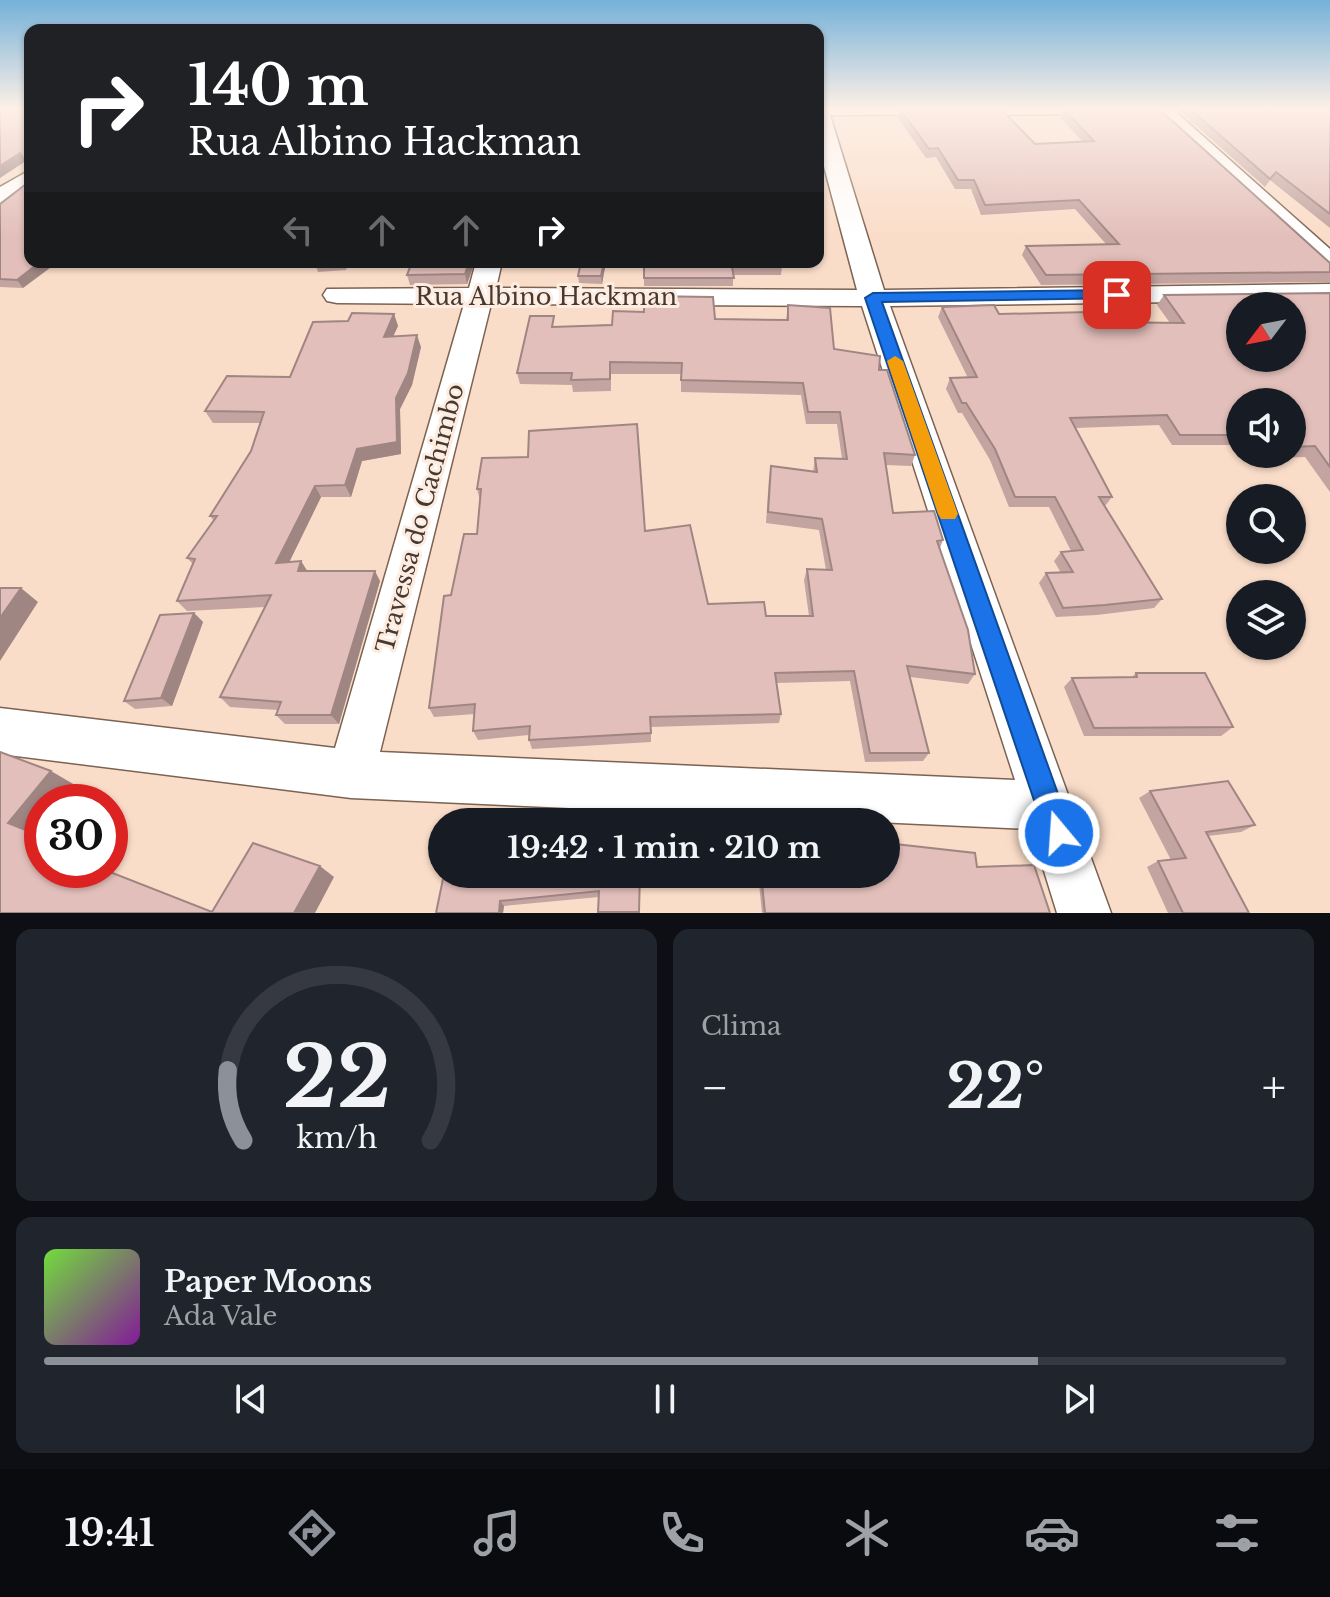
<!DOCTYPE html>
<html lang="pt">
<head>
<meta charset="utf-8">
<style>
	body { margin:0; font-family:"Libre Baskerville",serif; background:#20242c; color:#f1f3f6; height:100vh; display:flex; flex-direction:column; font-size:30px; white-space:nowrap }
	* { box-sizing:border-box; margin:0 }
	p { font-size:26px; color:#9ea1a6 }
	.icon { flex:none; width:44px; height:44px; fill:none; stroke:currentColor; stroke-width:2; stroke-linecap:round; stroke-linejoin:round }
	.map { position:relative; height:913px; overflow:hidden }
	.sheet { display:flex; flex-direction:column; gap:16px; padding:16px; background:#0d0f14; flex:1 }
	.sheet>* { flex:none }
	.hud { position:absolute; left:24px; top:24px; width:800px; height:244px; border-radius:16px; box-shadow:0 2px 6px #0004; background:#202124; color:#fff; overflow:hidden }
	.needle { width:52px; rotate:238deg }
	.tools { position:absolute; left:1226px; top:292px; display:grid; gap:16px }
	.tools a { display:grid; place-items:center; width:80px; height:80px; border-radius:50%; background:#171b24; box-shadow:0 2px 6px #0004; font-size:40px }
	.speed { position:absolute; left:24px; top:784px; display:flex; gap:16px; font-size:40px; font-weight:700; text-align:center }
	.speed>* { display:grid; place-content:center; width:104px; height:104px; border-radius:50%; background:#171b24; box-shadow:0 2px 6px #0004; line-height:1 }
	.speed .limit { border:12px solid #d22; background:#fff; color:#111 }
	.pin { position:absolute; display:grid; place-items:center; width:68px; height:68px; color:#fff; margin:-34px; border-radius:16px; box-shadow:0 4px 12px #0006 }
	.me { position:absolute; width:88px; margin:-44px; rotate:342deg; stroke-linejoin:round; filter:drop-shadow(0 0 6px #0008) }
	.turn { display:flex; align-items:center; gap:28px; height:168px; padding:0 32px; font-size:36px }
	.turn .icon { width:104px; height:104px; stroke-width:2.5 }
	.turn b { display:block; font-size:56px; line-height:68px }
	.lanes { display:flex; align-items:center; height:76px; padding:0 32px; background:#0003; justify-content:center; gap:40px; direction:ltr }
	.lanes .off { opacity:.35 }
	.big { font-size:60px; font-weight:700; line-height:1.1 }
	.sheet .widget { flex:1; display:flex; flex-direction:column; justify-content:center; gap:12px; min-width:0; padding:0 28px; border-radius:16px; background:#20242c }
	.sheet .dial { align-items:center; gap:0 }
	.dial svg { height:208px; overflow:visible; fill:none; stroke:#363941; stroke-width:7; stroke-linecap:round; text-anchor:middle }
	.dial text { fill:#f1f3f6; stroke:none }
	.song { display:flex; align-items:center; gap:24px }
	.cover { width:96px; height:96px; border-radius:12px; background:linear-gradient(135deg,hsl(100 70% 55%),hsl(290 70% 35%)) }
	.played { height:8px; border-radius:4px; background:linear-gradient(90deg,#8c9099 80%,#363941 80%) }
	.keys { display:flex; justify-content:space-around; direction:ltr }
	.heat { display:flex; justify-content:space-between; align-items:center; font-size:44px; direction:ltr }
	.sheet .tiles { flex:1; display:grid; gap:16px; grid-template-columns:1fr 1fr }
	.widget:last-child { grid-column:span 2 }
	.trip { position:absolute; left:428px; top:808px; width:472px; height:80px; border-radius:40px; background:#171b24; box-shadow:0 2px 6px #0004; font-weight:700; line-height:80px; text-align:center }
	.tab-bar { display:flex; height:128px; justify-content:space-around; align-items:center; background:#090b0e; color:#9ea1a6 }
	.tab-bar .icon { width:56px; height:56px }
	.tab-bar .active { color:#8c9099 }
	.tab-bar b { font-size:36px; color:#f1f3f6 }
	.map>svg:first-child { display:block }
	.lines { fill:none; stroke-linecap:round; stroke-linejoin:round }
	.street-casing { stroke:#7b6251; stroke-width:3 }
	.street { fill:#fff; fill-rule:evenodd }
	.wall { fill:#c3a4a1 }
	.shaded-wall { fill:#9f8683 }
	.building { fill:#e3bfbb; stroke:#9f8683; stroke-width:2; fill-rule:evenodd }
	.route { fill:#1a73e8; stroke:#114b97; stroke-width:2 }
	.slow { fill:#f59e0b }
	.labels { text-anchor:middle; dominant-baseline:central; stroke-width:6; stroke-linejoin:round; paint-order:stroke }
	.street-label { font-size:24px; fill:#453a32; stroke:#feece1 }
</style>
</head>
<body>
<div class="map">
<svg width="1330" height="913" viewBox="0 0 1330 913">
	<rect width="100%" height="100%" fill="#faddc9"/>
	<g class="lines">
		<defs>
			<g id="street">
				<rect x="0" y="108" width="30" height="7"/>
				<path d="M818,108H1185L1177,113L1330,249V271L1321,268L1155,114L830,115L884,290L1330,284V300L890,306L1111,913H1057L1031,829L351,798L0,754V708L335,748L464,304L337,303L327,301L323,295L327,289L469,288L476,262H502L496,288L857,290L818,144ZM491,304L862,306L1015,780L380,752Z"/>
				<path d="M30,170V187L0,204V187Z"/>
			</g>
		</defs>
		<use href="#street" class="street-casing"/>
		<use href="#street" class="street"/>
	</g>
	<g class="wall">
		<path d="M1185,108H1330V228L1270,180L1265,187L1182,113Z"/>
		<path d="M900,109L1035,144L1082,141L1060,117L1063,109L1330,263V282L1041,285L1022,255L1026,246L1106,244L1075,209L981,215L971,189H955L936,157L926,158L898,118Z"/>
		<path d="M0,204L23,288L0,287Z"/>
		<path d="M349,262L346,270L318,272L316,266Z"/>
		<path d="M412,262H475L467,284L410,285L407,275Z"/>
		<path d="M606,262L602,284L579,283L578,276Z"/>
		<path d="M644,262L782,267L781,275H733V286H644Z"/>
		<path d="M1330,293V492L1305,457L1277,458L1273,454H1292V402H1240V445H1172L1159,425L1075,428L1112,497L1105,506L1162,599L1154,608L1097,615L1056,617L1039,583L1046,573H1061L1054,561L1061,552L1071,551L1049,507H1009L990,460L962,413H958L946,389L950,378H968L938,317L942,307L999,314L1097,322L1170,323L1157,305L1164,295Z"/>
		<path d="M788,305L834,349L879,370L915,455L911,466L886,465L893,513L943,540L940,548L975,674L968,684L910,677L929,753L923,761L865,762L850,681L776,683L781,714L779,723L651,727V742L532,749L529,740V735L478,740L473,731L475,714L434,717L429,708L451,595L477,534L480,500L477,489L482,458L645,531L708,604L766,616H809L804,580L807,569L826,570L819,530L766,523L769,478L771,466L813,472L815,458L842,459L837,424H806L801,395L681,392V374H611V391L573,392L572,385L520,384L517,373L555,327L715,319L786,320Z"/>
		<path d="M394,314L398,326L393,336L421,347L412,385L400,409L401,454L362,461L351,497H321L289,562L307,571L380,581L339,724H285L276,715L278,710L230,707L220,697L265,607L187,611L177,601L193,564L187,558L214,521L210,516L251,451L260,423H213L205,411L290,377L348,321Z"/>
		<path d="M194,613L203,622L172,706L135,709L124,701Z"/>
		<path d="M1136,673L1233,727L1221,736H1084L1064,687L1072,678L1132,677Z"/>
		<path d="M1150,791L1255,825L1241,832L1208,836L1249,913H1168L1147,867L1158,861L1171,860L1139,798Z"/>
		<path d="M977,867L1050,913H762L758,874H886Z"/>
		<path d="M444,874H640V913H598L599,897L504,906L503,913H436Z"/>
	</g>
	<g class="shaded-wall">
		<path d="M20,153L26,161L0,178V166Z"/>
		<path d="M40,262H58L23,288L17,280Z"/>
		<path d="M469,262H475L467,284L465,274Z"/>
		<path d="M604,262H606L602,284L601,276Z"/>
		<path d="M394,314L398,326L388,348L384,337Z"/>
		<path d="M417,335L421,347L412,385L400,409L401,454L362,461L351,497L345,485L357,449L396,398Z"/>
		<path d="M315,486L321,497L284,573L276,563Z"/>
		<path d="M301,561L308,572L298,571Z"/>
		<path d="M375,571L380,581L339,724L331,715Z"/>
		<path d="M21,588L38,602L0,661V618Z"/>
		<path d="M194,613L203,622L172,706L161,698Z"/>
		<path d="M51,771L75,785L61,802H42V826L35,835L8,823Z"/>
		<path d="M41,836L42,837V846L35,843Z"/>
		<path d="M320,866L334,877L315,913H294Z"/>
		<path d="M500,901L504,906L503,913H499Z"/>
	</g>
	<g class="building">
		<path d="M26,108H30V167L20,153L0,166V110H25Z"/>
		<path d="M1158,108L1330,263V272L1046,275L1026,246L1119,244L1079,200L985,205L974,180H958L938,148L929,149L900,109H1001L1035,144L1094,141L1063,109Z"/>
		<path d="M1189,108H1330V214L1276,172L1270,179Z"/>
		<path d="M30,181V262H40L17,280L0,279V204Z"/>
		<path d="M317,262H345L344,265L316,266Z"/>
		<path d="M412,262H469L465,274L407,275Z"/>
		<path d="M581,262H604L601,276H578Z"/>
		<path d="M644,262H781L782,267H732L734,278H644Z"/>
		<path d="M1330,293V467L1315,446L1292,447V402H1240V435H1180L1167,415L1070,418L1112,497H1099L1162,599L1105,605L1063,608L1046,573L1073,572L1061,552L1083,550L1055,497H1015L995,449L966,403H962L950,378L977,377L942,307L994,305L999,314L1090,312L1097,322L1184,323L1164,295ZM1240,306H1292V358H1240Z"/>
		<path d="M644,296L713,297L715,319L788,320V305L830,308L834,349L880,356L879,370H887L915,455L884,453L893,513L934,511L943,540L937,541L968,630L975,674L907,666L929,753H870L854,671L775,673L781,714L650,717L651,733L529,740L530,726L473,731L475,704L429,708L444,596L451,595L464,534H477L481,489H477L482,458L528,457L529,431L637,424L645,531L690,525L708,604L764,602L766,616H813L807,569L832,570L822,519L768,512L771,466L817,472L815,458L847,459L840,412H808L803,383L681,380L682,363L610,362V379L571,380L572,373H517L530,316H554L552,327L612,325L613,311L644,312Z"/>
		<path d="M352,313L394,314L384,337L417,335L408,373L396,398L397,442L357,449L345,485L315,486L276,563L301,561L298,571H375L331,715H276L281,702L220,697L271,595L177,601L195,559L187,558L217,516H210L251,451L264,412L205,411L227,376L290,377L313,322L348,321Z"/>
		<path d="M0,588H21L0,618Z"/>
		<path d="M194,613L161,698L124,701L160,615Z"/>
		<path d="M1136,673H1205L1233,727L1094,728L1072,678L1137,677Z"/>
		<path d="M0,752L51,771L8,823L41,836L35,843L42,845V870H105L212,912L253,843L320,866L294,913H0Z"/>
		<path d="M1228,781L1255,825L1206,832L1249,913H1183L1158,861L1186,858L1150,791Z"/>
		<path d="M886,843L975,853L977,867L1034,865L1050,913H765L761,874H886Z"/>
		<path d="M444,874H640L639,912H598L599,891L500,901L499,913H436Z"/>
	</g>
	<linearGradient id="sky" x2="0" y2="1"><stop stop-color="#75b1d8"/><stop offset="0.46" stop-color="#fdf0e7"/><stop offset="1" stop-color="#fdf0e7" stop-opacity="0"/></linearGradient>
	<rect width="1330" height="236" fill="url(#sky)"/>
	<path class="route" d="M1117,290L1124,295L1122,298L882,302L1072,833L1068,842L1059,846L1049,842L1045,833L865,298L873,293Z"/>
	<path class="slow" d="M895,356L903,361L958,514L955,519H941L938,514L887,361Z"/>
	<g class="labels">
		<g class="street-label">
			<text x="546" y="296">Rua Albino Hackman</text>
			<text transform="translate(420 518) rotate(-75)">Travessa do Cachimbo</text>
		</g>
	</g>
</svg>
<div class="tools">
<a><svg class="needle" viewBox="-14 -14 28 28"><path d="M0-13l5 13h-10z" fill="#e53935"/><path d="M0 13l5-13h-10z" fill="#9ea1a6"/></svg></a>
<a><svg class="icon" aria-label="sound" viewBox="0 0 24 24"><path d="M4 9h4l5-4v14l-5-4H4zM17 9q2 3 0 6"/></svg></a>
<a><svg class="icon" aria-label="search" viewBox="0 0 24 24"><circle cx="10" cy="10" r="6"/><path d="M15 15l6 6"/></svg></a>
<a><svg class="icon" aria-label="layers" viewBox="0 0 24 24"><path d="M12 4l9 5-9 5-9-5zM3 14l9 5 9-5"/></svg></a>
</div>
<div class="speed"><div class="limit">30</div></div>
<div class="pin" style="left:1117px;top:295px;background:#d93025"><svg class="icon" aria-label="arrive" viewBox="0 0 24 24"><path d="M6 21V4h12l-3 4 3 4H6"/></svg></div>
<svg class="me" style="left:1059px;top:833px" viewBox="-20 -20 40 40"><circle r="17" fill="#1a73e8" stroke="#fff" stroke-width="3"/><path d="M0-11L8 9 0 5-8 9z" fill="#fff"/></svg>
<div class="trip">19:42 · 1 min · 210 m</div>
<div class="hud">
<div class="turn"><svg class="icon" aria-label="right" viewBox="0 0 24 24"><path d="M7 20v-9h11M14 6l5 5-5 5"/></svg><div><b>140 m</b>Rua Albino Hackman</div></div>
<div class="lanes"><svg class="icon off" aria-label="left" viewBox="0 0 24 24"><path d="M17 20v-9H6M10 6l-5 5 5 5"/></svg><svg class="icon off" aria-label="ahead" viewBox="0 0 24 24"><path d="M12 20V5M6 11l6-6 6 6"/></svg><svg class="icon off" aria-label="ahead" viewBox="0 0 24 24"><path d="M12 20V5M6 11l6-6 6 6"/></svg><svg class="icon" aria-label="right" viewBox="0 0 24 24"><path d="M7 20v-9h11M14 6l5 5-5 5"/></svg></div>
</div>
</div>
<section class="sheet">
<div class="tiles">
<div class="widget dial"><svg viewBox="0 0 100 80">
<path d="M14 69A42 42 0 1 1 86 69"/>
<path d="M14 69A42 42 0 0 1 8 42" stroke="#8c9099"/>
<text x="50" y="56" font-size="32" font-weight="700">22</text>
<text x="50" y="72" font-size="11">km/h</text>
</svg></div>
<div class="widget"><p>Clima</p>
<div class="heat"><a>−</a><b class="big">22°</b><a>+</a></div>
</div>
<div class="widget">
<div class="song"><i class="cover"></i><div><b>Paper Moons</b><p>Ada Vale</p></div></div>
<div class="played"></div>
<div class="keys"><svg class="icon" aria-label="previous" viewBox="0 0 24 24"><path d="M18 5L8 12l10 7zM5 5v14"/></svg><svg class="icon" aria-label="pause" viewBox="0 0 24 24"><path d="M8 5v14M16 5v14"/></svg><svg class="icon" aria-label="next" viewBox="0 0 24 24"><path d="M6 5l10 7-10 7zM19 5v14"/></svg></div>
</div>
</div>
</section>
<nav class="tab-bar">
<b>19:41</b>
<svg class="icon active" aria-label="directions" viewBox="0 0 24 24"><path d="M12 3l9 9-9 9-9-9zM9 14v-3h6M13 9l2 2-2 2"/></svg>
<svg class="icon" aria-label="music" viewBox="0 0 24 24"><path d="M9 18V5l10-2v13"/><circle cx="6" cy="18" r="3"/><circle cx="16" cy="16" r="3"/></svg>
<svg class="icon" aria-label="phone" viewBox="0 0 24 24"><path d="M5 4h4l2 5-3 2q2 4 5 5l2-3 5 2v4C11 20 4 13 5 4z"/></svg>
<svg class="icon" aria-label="climate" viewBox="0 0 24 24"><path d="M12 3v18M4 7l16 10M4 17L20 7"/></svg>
<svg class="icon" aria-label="car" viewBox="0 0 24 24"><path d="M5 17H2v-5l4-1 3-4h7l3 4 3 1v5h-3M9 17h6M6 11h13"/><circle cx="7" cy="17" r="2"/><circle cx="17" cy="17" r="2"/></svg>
<svg class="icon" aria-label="filters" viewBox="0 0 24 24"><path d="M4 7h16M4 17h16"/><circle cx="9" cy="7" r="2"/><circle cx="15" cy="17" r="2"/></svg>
</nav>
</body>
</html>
